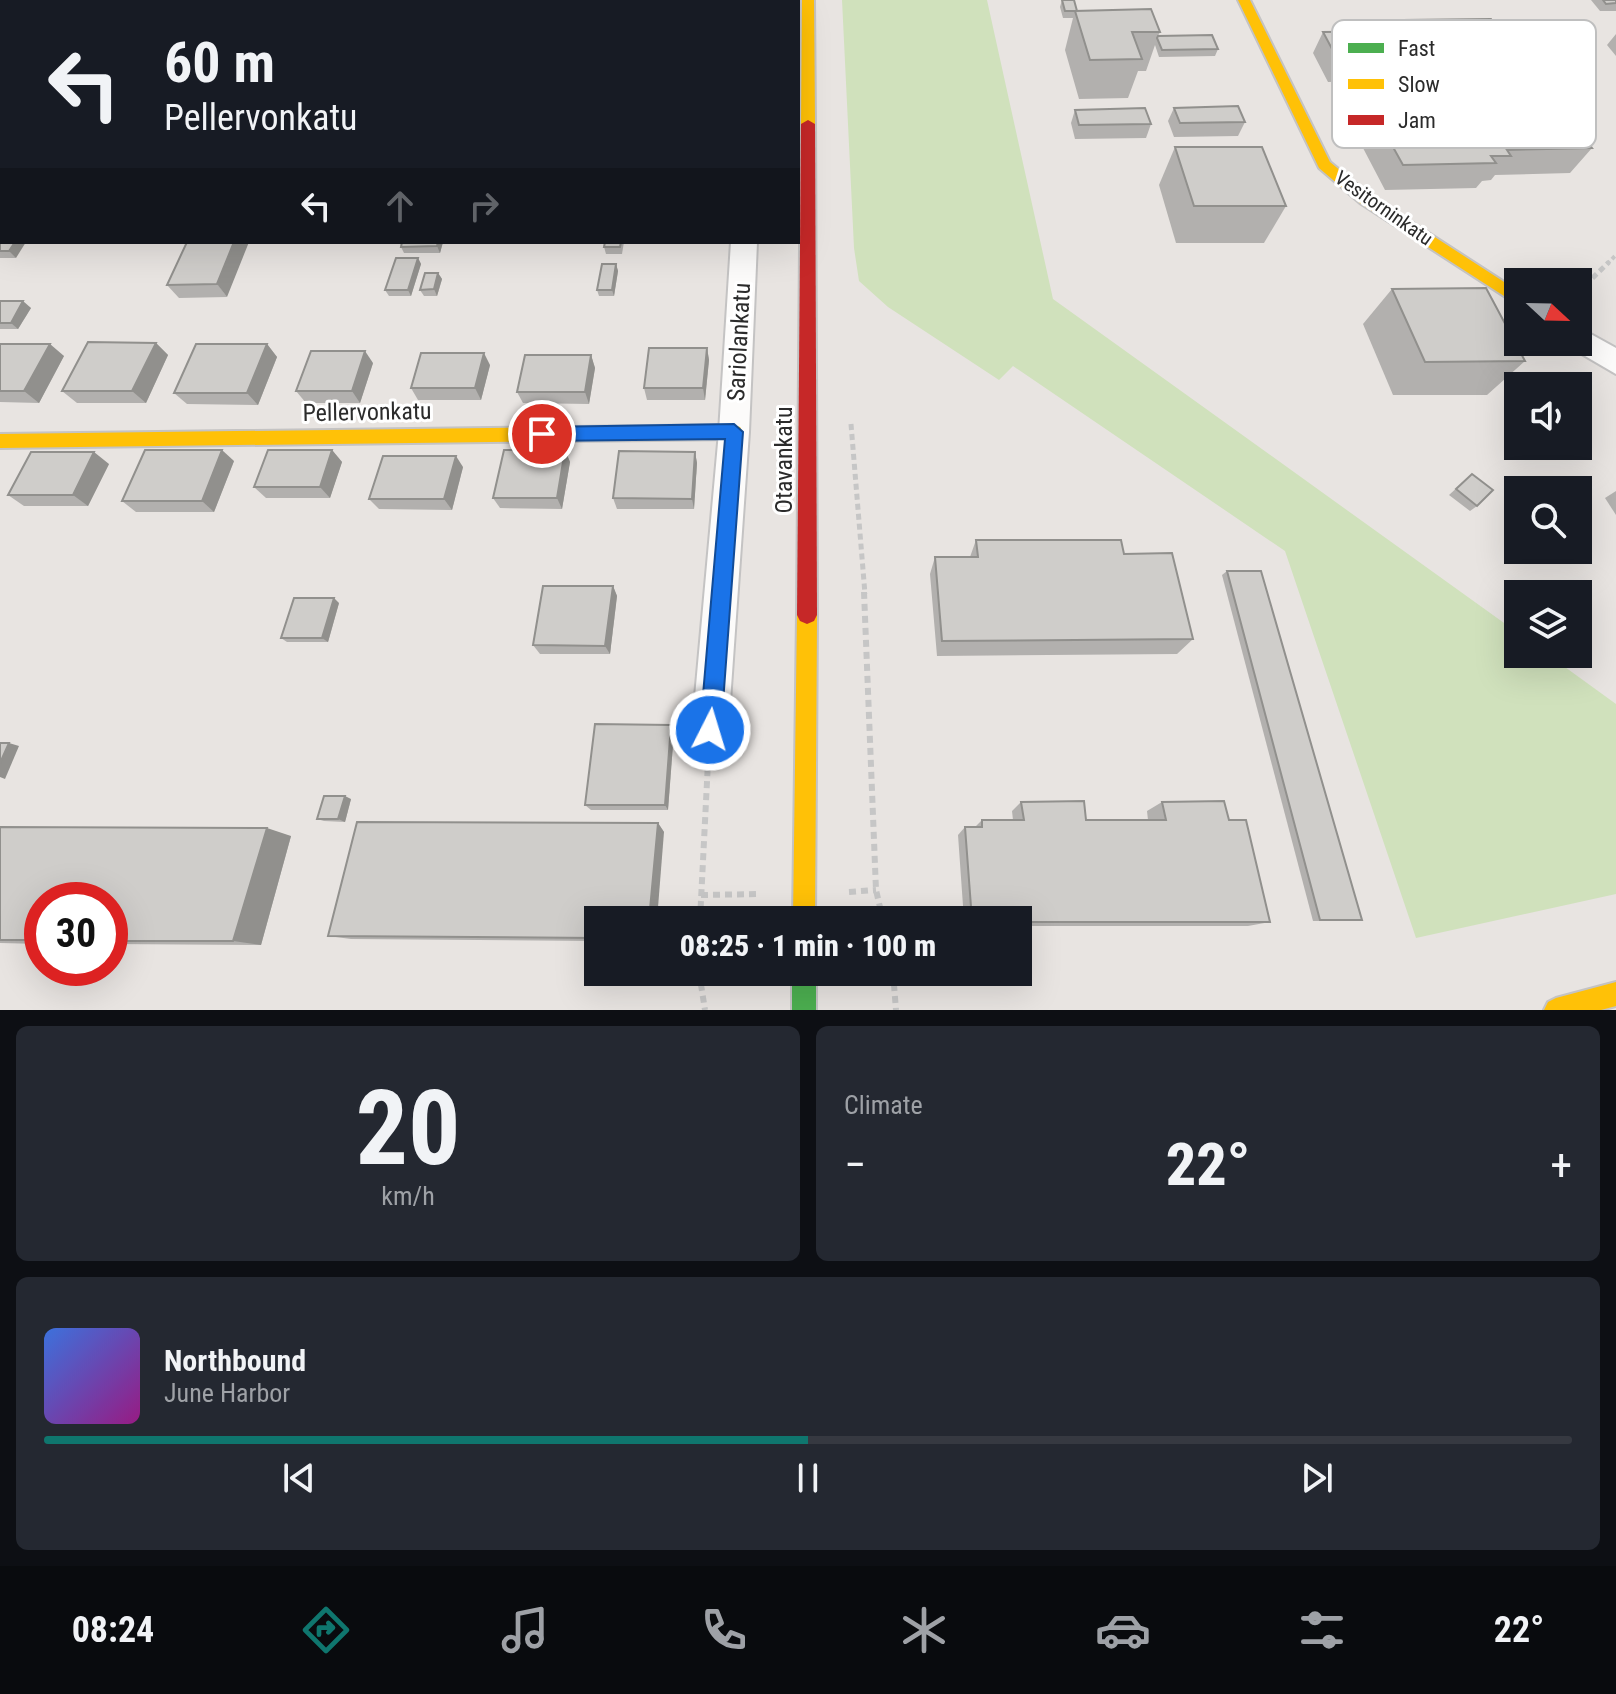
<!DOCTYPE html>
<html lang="en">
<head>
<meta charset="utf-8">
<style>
	body { margin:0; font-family:"Roboto Condensed",sans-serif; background:#242831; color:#f1f3f6; height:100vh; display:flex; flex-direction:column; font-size:30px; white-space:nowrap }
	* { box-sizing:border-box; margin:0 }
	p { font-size:26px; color:#9ea1a6 }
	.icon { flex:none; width:44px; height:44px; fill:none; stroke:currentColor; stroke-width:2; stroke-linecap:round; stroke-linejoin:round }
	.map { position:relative; height:1010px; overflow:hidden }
	.sheet { display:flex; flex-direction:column; gap:16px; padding:16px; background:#0d0f14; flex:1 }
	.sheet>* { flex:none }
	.top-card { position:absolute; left:0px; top:0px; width:800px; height:244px; box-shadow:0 8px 32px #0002; background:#171b24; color:#f1f3f6; overflow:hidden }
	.needle { width:52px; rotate:112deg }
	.tools { position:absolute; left:1504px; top:268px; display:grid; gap:16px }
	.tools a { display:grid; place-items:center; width:88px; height:88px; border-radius:0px; background:#171b24; box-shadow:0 8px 32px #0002; font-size:40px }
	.speed { position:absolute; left:24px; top:882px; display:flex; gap:16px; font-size:40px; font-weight:700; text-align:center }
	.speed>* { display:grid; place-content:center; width:104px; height:104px; border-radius:50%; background:#171b24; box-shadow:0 8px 32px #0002; line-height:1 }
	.speed .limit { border:12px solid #d22; background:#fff; color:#111 }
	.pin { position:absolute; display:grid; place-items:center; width:68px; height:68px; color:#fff; margin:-34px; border:4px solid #fff; border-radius:50%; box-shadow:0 2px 8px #0007 }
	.me { position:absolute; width:88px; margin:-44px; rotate:5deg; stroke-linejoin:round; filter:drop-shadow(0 0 6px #0008) }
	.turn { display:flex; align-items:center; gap:28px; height:168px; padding:0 32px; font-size:36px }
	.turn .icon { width:104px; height:104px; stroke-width:2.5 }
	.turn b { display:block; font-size:56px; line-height:68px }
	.lanes { display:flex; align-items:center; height:76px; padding:0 32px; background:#0003; justify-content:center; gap:40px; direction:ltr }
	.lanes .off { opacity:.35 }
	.big { font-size:60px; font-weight:800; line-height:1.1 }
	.sheet .widget { flex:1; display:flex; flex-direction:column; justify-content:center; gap:12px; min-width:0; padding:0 28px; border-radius:12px; background:#242831 }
	.sheet .dial { align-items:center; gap:0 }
	.dial b { font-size:104px; line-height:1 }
	.song { display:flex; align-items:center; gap:24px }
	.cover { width:96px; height:96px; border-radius:12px; background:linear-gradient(135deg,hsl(220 70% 55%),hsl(310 70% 35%)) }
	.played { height:8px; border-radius:4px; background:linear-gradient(90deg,#0f766e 50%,#363941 50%) }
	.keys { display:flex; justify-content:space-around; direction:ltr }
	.heat { display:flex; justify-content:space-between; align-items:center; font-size:44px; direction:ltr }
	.sheet .tiles { flex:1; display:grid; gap:16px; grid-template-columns:1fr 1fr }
	.widget:last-child { grid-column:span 2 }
	.trip { position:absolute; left:584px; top:906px; width:448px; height:80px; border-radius:0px; background:#171b24; box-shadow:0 8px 32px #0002; font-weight:800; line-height:80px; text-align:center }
	.dock { display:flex; height:128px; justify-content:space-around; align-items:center; background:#090b0e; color:#9ea1a6 }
	.dock .icon { width:56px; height:56px }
	.dock .selected { color:#0f766e }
	.dock b { font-size:36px; color:#f1f3f6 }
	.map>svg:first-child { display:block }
	.green { fill:#d0e1bc }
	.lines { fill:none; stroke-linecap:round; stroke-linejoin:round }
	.street-casing { stroke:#c4c3c3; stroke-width:4 }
	.fast-casing { stroke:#c4c3c3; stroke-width:4 }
	.slow-casing { stroke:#c4c3c3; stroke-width:4 }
	.jam-casing { stroke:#c4c3c3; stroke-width:4 }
	.path-far2 { stroke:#c6c6c6; stroke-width:4; stroke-dasharray:4 3; stroke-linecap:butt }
	.path-far1 { stroke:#c6c6c6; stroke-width:5; stroke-dasharray:6 4; stroke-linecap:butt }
	.path { stroke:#c6c6c6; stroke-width:6; stroke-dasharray:7 5; stroke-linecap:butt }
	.street { fill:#fcfbfa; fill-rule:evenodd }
	.fast { fill:#4caf50; fill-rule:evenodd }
	.slow { fill:#ffc107; fill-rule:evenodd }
	.jam { fill:#c62828; fill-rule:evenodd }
	.wall { fill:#b2b0ae }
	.shaded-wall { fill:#91908d }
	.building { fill:#cfcdca; stroke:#91908d; stroke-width:2 }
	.route { fill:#1a73e8; stroke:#114b97; stroke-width:2 }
	.labels { text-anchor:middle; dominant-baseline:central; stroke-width:6; stroke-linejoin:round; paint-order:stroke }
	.far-street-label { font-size:20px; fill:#2b2b2b; stroke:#fff }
	.street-label { font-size:24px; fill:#2b2b2b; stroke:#fff }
	.key { fill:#fff; stroke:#bfbfbf; stroke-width:2 }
	.key-label { font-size:22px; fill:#2b2b2b }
</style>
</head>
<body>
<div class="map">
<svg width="1616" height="1010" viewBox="0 0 1616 1010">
	<rect width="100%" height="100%" fill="#e8e4e1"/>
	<path class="green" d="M842,0H987L1053,299L1518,633V654H1547L1616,704V894L1416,938L1285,551L1013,366L999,380L888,307L859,281L854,248Z"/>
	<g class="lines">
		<defs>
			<g id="street">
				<rect x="745" y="0" width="22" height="2"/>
				<rect x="0" y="118" width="2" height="16"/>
				<path d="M731,242H757L749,432L728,730L723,743L710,748L697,743L692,730L719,432Z"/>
				<path d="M1578,327L1616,348V374L1568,346L1566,342H1578Z"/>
			</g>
			<rect id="fast" x="792" y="972" width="24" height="38"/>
			<g id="slow">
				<path d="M802,0H814L815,124L808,128L801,124Z"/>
				<path d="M1238,0H1250L1330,162L1370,195L1518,291V305L1360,203L1319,168Z"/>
				<path d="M734,425L740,427L743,432L740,437L734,439L0,448V434Z"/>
				<path d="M807,606L814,609L817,615L815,920H793L797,615L800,609Z"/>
				<path d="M1616,982V1006L1601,1010H1544L1548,1002L1556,998Z"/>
			</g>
			<path id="jam" d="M808,120L815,124L817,615L814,621L807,624L800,621L797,615L801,124Z"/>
		</defs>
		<use href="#street" class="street-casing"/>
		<use href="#fast" class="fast-casing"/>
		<use href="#slow" class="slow-casing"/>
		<use href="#jam" class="jam-casing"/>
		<path class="path-far2" d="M1607,264L1616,255"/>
		<g class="path-far1">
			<path d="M1578,292L1609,262"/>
			<path d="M851,424L865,594"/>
		</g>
		<g class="path">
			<path d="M864,592L876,890L883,920"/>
			<path d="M849,892L876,890"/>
			<path d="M701,895L759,894"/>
			<path d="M700,920L708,762"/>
			<path d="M699,972L705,1010"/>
			<path d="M893,972L896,1010"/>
		</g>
		<use href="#street" class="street"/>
		<use href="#fast" class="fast"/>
		<use href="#slow" class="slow"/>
		<use href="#jam" class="jam"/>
	</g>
	<g class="wall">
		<path d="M148,0H201L200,2H148Z"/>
		<path d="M481,0H524L523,2H482Z"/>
		<path d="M1062,0L1077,11L1160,32L1158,36L1218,49L1215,56L1159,57L1155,45L1146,71H1138L1128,98L1079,99L1065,50L1073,18H1063L1060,7Z"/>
		<path d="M1591,0H1616V11H1600Z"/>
		<path d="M1404,20L1512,47L1497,68L1425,69L1418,80L1328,82L1313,53L1323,32L1397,31Z"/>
		<path d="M1616,34V56L1607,45Z"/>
		<path d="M1174,108L1245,122L1238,136L1174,137L1168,121Z"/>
		<path d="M1460,109L1592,148L1570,173L1495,175L1491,180L1482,181L1476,188L1385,190L1363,148L1379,122L1452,121Z"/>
		<path d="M1075,110L1151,124L1146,138L1075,139L1071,123Z"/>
		<path d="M1175,147L1286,206L1264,243H1176L1159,185Z"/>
		<path d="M0,225L16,258H0Z"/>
		<path d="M99,242H128L127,244H101Z"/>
		<path d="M187,242L227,297L179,298L167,285Z"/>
		<path d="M443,242L440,253H404L401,247Z"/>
		<path d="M605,242H624L622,254H606L604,247Z"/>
		<path d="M418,258L421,264L411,296H389L385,290Z"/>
		<path d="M616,264L618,271L614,296H599L597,290Z"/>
		<path d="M438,273L442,279L437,296H424L420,290Z"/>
		<path d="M1392,289L1525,361L1487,395H1393L1363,324Z"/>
		<path d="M0,301L31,308L18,329H0Z"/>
		<path d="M156,343L168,355L146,403H77L62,391Z"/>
		<path d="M0,344L64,356L39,403L0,402Z"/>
		<path d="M267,344L277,357L258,405L187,404L174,393Z"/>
		<path d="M707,348L709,360L705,400H647L644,388Z"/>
		<path d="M591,355L595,368L589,404L523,403L517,392Z"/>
		<path d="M373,363L360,403H306L296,391Z"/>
		<path d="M490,365L481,400H418L411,388Z"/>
		<path d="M332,450L342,462L330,498H266L254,487Z"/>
		<path d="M565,450L570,462L562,509L500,508L493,498Z"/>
		<path d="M695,452L697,463L694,509H617L613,498Z"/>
		<path d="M234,461L214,512H136L122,501Z"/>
		<path d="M109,464L88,506H24L8,495Z"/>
		<path d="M463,467L452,510L379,509L369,499Z"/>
		<path d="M1472,474L1477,506L1470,511L1449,495Z"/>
		<path d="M1616,491V515L1605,498Z"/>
		<path d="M976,540L1124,554L1193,639L1177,654L937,656L930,574L935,557H970Z"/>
		<path d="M1227,571L1362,920L1354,921H1313L1222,575Z"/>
		<path d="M613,586L617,596L610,654H540L533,645Z"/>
		<path d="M339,603L328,642H287L281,638Z"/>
		<path d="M674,731L668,810H591L585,805Z"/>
		<path d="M351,799L345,822L324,821L317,819Z"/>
		<path d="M1021,802L1086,820H1148L1147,811L1162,802L1229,820L1270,922L1248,926H1018V920H964L958,835L965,827H975L982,820H1013L1012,811Z"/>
		<path d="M658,823L664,832L598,920V941L351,939L328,936Z"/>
		<path d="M0,827L291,836L261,945L110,944V900H42V944L0,943Z"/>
	</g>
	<g class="shaded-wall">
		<path d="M185,0H201L200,2H186Z"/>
		<path d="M2,18V33L0,31V20Z"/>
		<path d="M15,242H26L16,258L9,251Z"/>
		<path d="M234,242H249L227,297L217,284Z"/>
		<path d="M438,242H443L440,253L437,246Z"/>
		<path d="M418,258L421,264L411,296L408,290Z"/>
		<path d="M616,264L618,271L614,296L612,290Z"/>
		<path d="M438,273L442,279L437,296L434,289Z"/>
		<path d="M23,301L31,308L18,329L11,323Z"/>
		<path d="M156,343L168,355L146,403L132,391Z"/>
		<path d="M50,344L64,356L39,403L24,391Z"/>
		<path d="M267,344L277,357L258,405L247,393Z"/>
		<path d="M707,348L709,360L705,400L703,388Z"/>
		<path d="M365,351L373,363L360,403L352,391Z"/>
		<path d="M484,353L490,365L481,400L475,388Z"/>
		<path d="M591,355L595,368L589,404L585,392Z"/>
		<path d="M222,450L234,461L214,512L202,501Z"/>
		<path d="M332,450L342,462L330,498L320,487Z"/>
		<path d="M565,450L570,462L562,509L557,498Z"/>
		<path d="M94,452L109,464L88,506L73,495Z"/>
		<path d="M695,452L697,463L694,509L692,499Z"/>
		<path d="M456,456L463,467L452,510L444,499Z"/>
		<path d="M613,586L617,596L610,654L605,646Z"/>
		<path d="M334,598L339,603L328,642L322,638Z"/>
		<path d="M671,725L674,731L668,810L665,805Z"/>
		<path d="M9,743L19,746L5,779L0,777V763Z"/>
		<path d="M345,796L351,799L345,822L338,819Z"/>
		<path d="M658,823L664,832L657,920H649Z"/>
		<path d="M267,828L291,836L261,945L233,941Z"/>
	</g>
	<g class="building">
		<path d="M336,0H350L349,2H335Z"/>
		<path d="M644,0H657V2H643Z"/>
		<path d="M1062,0H1074L1077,11H1065Z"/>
		<path d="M1603,0H1616V3L1606,4Z"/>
		<path d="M1151,9L1160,32H1132L1142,59L1090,60L1075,11Z"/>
		<path d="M1491,19L1512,47L1424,49L1431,60L1339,62L1323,32L1410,31L1404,20Z"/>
		<path d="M1212,35L1218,49L1162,50L1157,38L1158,36Z"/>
		<path d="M1238,106L1245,122L1180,123L1174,108Z"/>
		<path d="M1561,107L1592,148L1507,150L1511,156H1491L1496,163L1403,165L1379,122L1467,121L1460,109Z"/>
		<path d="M1145,108L1151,124L1079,125L1075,110Z"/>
		<path d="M1175,147H1262L1286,206H1194Z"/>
		<path d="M0,225H2V242H15L9,251H0Z"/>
		<path d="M187,242H234L217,284L167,285Z"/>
		<path d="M402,242H438L437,246L401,247Z"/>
		<path d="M605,242H621L620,247H604Z"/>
		<path d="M396,258H418L408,290H385Z"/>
		<path d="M602,264H616L612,290H597Z"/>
		<path d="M425,273H438L434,289L420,290Z"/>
		<path d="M1486,288L1525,361L1425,362L1392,289Z"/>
		<path d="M0,301H23L11,323H0Z"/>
		<path d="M88,342L156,343L132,391H62Z"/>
		<path d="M0,344H50L24,391H0Z"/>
		<path d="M196,344H267L247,393H174Z"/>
		<path d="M649,348H707L703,388H644Z"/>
		<path d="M311,351H365L352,391H296Z"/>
		<path d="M421,353H484L475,388H411Z"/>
		<path d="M525,355H591L585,392H517Z"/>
		<path d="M145,450H222L202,501H122Z"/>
		<path d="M268,450H332L320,487H254Z"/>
		<path d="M504,450H565L557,498H493Z"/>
		<path d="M619,451L695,452L692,499L613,498Z"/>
		<path d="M31,452H94L73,495H8Z"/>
		<path d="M383,456H456L444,499H369Z"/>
		<path d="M1472,474L1493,490L1477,506L1456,489Z"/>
		<path d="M976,540H1121L1124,554L1172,553L1193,639L942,641L935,557H978Z"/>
		<path d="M1227,571H1261L1362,920H1320Z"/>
		<path d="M543,586H613L605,646L533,645Z"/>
		<path d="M294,598H334L322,638H281Z"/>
		<path d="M595,724L671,725L665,805H585Z"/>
		<path d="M0,743H9L0,763Z"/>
		<path d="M324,796H345L338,819H317Z"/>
		<path d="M1084,801L1086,820H1166L1162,802L1224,801L1229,820H1246L1270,922H1018V920H972L965,827H982V820H1024L1021,802Z"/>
		<path d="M357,822L658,823L649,920H598V938L328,936Z"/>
		<path d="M0,827L267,828L233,941H110V900H42V940H0Z"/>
	</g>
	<path class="route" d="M734,424L743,432L721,730L718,737L710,740L703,737L700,730L725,439L542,441L534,434L542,427Z"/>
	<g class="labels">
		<g class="far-street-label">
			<text transform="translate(1384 208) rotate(35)">Vesitorninkatu</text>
		</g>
		<g class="street-label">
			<text transform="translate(739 342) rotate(-87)">Sariolankatu</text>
			<text transform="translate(367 412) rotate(-1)">Pellervonkatu</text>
			<text transform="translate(784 460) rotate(-90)">Otavankatu</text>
		</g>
	</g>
	<rect x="1332" y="20" width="264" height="128" rx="12" class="key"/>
	<rect x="1348" y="43" width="36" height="10" fill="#4caf50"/>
	<rect x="1348" y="79" width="36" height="10" fill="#ffc107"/>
	<rect x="1348" y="115" width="36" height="10" fill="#c62828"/>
	<g class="key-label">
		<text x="1398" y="56">Fast</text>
		<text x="1398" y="92">Slow</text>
		<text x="1398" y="128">Jam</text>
	</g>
</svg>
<div class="tools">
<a><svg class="needle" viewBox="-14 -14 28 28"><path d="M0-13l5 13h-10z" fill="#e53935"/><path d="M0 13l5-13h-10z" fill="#9ea1a6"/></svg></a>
<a><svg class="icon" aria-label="sound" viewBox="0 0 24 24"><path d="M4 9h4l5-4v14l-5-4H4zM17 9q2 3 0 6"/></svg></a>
<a><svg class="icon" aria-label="search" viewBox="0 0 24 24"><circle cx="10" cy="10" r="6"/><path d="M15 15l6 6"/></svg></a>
<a><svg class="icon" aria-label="layers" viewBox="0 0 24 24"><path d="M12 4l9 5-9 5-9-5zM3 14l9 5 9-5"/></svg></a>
</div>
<div class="speed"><div class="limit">30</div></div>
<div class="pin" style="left:542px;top:434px;background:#d93025"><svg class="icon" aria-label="arrive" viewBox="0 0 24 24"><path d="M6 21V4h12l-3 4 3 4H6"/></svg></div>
<svg class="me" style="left:710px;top:730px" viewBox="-20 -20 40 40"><circle r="17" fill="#1a73e8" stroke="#fff" stroke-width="3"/><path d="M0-11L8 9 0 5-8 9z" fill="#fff"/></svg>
<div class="trip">08:25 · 1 min · 100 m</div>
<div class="top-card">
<div class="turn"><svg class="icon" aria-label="left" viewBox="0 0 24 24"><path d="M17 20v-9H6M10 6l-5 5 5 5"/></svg><div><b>60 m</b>Pellervonkatu</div></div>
<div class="lanes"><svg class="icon" aria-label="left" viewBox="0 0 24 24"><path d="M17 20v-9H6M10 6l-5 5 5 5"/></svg><svg class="icon off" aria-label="ahead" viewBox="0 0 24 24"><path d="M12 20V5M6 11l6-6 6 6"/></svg><svg class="icon off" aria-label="right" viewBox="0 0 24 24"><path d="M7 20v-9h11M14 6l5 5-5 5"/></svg></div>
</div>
</div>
<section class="sheet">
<div class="tiles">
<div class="widget dial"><b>20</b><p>km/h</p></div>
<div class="widget"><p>Climate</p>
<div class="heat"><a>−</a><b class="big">22°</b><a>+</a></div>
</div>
<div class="widget">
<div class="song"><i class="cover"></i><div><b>Northbound</b><p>June Harbor</p></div></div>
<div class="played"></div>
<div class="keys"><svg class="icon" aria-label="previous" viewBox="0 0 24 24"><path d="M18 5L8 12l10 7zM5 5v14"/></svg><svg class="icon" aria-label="pause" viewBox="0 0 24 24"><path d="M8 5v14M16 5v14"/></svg><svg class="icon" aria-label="next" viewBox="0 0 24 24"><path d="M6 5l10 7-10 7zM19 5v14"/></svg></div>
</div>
</div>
</section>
<nav class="dock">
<b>08:24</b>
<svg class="icon selected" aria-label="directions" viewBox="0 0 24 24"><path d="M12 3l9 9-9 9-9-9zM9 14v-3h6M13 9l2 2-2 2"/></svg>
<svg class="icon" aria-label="music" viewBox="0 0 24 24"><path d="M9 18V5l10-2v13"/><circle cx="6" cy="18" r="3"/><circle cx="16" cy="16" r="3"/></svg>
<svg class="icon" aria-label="phone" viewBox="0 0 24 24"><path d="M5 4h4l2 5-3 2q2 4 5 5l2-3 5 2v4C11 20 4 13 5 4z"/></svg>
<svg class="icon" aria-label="climate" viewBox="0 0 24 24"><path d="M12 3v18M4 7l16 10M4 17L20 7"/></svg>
<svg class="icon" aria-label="car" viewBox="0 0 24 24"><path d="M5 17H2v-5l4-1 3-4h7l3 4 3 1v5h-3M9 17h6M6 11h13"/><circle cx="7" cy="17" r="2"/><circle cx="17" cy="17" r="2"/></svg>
<svg class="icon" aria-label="filters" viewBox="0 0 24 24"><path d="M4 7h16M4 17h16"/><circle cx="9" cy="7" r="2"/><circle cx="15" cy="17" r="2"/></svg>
<b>22°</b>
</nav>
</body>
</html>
